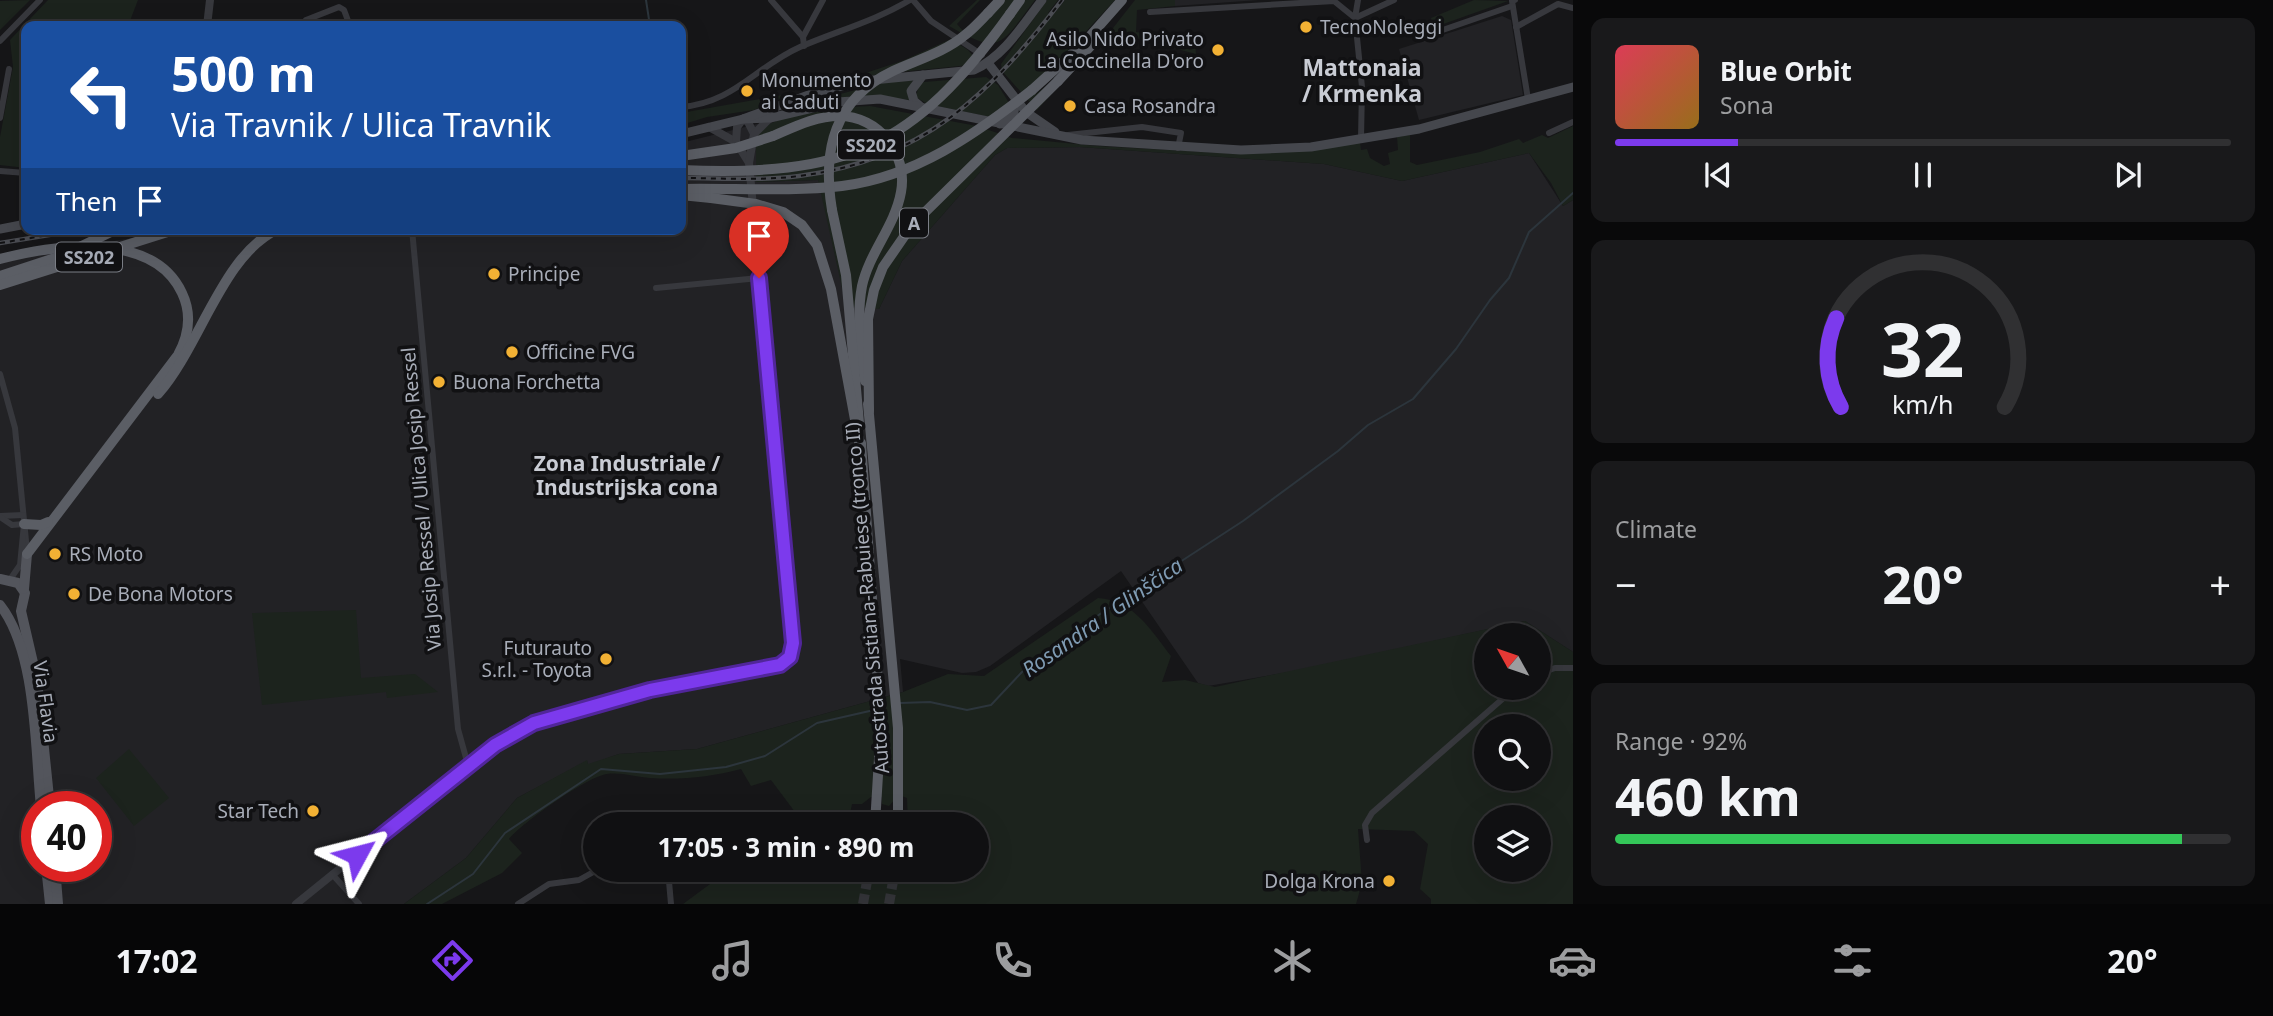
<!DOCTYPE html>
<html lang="en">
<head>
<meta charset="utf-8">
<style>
	body { margin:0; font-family:"Noto Sans",sans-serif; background:#19191b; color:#f1f3f6; height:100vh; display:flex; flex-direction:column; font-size:26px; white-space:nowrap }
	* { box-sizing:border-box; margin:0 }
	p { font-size:23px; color:#9c9d9f }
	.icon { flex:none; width:38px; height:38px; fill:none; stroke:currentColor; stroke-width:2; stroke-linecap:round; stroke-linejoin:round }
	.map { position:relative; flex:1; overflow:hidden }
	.side { display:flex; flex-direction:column; gap:18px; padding:18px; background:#09090a; width:700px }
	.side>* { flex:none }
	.guide { position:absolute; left:21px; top:21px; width:665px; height:214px; border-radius:14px; box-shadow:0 7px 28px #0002,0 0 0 2px #303032; background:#1a4fa0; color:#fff; overflow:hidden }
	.needle { width:46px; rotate:310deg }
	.tools { position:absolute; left:1474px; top:623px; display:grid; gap:14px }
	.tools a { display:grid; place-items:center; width:77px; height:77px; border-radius:50%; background:#101012; box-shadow:0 7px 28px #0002,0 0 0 2px #303032; font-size:35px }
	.speed { position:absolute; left:21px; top:791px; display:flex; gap:14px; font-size:35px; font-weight:700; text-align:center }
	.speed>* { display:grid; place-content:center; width:91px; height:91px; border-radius:50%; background:#101012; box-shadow:0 7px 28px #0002,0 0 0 2px #303032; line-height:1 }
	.speed .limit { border:10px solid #d22; background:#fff; color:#111 }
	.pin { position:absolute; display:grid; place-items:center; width:60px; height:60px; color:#fff; margin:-72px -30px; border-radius:50% 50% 50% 0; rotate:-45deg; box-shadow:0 0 7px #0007 }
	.pin .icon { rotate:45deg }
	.me { position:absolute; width:77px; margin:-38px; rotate:52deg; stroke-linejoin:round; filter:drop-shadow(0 0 5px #0008) }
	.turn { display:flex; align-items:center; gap:24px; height:147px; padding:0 35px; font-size:32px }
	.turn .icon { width:91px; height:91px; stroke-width:2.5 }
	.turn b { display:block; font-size:49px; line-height:60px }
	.then { display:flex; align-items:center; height:66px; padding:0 35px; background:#0003; gap:14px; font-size:26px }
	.big { font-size:52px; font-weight:700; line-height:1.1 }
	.side .widget { flex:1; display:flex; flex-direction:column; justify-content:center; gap:10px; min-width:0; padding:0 24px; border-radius:14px; background:#19191b }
	.side .dial { align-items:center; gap:0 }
	.dial svg { height:182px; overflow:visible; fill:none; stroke:#303032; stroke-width:7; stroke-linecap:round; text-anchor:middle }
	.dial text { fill:#f1f3f6; stroke:none }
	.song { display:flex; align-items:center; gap:21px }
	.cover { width:84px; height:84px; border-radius:10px; background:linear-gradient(135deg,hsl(350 70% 55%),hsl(40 70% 35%)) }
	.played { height:7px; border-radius:4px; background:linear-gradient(90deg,#7c3aed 20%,#303032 20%) }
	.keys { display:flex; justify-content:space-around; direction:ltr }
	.heat { display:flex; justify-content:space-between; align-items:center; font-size:38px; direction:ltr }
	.charge { height:10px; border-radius:5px; background:linear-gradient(90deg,#34c759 92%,#303032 0) }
	.trip { position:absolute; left:583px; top:812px; width:406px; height:70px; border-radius:35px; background:#101012; box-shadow:0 7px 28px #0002,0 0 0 2px #303032; font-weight:700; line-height:70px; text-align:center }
	.menu { display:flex; height:112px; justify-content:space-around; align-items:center; background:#060607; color:#9c9d9f }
	.menu .icon { width:49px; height:49px }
	.menu .active { color:#7c3aed }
	.menu b { font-size:32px; color:#f1f3f6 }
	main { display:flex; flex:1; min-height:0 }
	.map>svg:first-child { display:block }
	.built { fill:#222225; fill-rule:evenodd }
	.green { fill:#1c231d; fill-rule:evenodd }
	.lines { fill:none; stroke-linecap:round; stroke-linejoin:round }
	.stream { stroke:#2c353c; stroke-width:2 }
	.trunk-tunnel { stroke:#333438; stroke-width:10; stroke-dasharray:10 5; stroke-linecap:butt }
	.minor { stroke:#37383d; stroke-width:6 }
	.tertiary { stroke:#37383d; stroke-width:8 }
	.secondary { stroke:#45474d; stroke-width:9 }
	.primary { stroke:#53555c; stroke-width:10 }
	.trunk { stroke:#5b5e65; stroke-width:10 }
	.rail-casing { stroke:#4a4c52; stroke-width:4.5 }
	.rail { stroke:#111113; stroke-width:2; stroke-dasharray:5; stroke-linecap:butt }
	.trunk-bridge { stroke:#5b5e65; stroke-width:10 }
	.route-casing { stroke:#51269a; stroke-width:18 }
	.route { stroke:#7c3aed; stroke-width:12 }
	.poi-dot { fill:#f2b134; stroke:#111113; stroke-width:2.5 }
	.labels { text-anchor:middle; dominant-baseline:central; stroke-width:7; stroke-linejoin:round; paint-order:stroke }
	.shield { fill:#111113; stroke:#7b7e86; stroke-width:2 }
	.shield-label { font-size:18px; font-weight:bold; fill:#a8adb8 }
	.poi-label { font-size:19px; fill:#a8adb8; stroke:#111113; text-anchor:start }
	.street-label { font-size:19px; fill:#a8adb8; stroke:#111113 }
	.neighbourhood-label { font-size:21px; font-weight:bold; fill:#c9ccd4; stroke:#111113 }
	.water-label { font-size:21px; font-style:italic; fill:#7f9bb3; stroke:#111113 }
	.quarter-label { font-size:23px; font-weight:bold; fill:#c9ccd4; stroke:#111113 }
</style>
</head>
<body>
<main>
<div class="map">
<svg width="1573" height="904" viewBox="0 0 1573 904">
	<rect width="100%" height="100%" fill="#161618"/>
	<g class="built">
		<path d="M1175,0H1259L1175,6Z"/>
		<path d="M1502,16L1511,20L1523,95L1419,120L1399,49Z"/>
		<path d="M773,120L756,182L818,180L879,309L902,261L995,155L1007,148L1080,147L1324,164L1402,181L1529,153L1563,206L1573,200V652L1525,621L1306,669L1208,686L1198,683L1121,571L990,666L976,672L962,673L900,659L903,692L697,749L619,754L588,765L587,761L517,798L466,858L404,904H0V259L190,229H681V143ZM37,807H96V866H37Z"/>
	</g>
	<g class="green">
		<path d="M30,0L0,30V1Z"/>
		<path d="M48,0H138L128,26H26V168L0,165V137L13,67L10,40Z"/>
		<path d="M977,0H980L957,24L963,31L1004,0H1014L1013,16L1025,0H1035C1001,44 1002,57 949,26Z"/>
		<path d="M1047,0H1058L1048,13L1052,16L1065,0H1115L1032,90L1036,94L1055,79L1061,84L1037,110L1002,71L1001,64Z"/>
		<path d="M1135,0H1175V6L1137,10L1136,32L1195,40L1196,54L1135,38L1106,37Z"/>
		<path d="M1474,0L1508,1L1432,28L1431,18Z"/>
		<path d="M951,39L968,50L980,64L880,74L829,85L902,61Z"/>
		<path d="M986,77L998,85L1009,103L995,118L927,104L916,97L919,84L924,82Z"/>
		<path d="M913,80L909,89L910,100L852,96L791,107L882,83Z"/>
		<path d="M782,95L783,98L754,110L707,117L681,125V113Z"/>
		<path d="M870,106L977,126L1012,138L1098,146L1241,154L1360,143L1361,150L1367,149L1370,158L1384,166L1390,164L1388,153L1398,150L1397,137L1410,135V162L1417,165L1480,152L1519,139L1523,143L1542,135L1548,138L1573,126V200L1563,206L1551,183L1529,153L1402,181L1324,164L1080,147L1007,148L995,155L902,261L879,309L846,306L818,180L756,182V138C769,110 841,107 870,106Z"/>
		<path d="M1098,598C1133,600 1150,629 1171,656L1162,682L1185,680L1215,687L1525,621L1573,652V904H1431V899L1420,889L1428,844L1414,831L1358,829L1362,883L1356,904H683L729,870H976V824H908L907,798L899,795L889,806L882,804V797H871L862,804H852L848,824H796L801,820L771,780L751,786L741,769C711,777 682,780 650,778C637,777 620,772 607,774C588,776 522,823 509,839L522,853L502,873L442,904H404L466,858L517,798L587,760L588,764L619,754L697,749L903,692L948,674L984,676ZM1486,635H1538V688H1486ZM1486,726H1538V779H1486ZM1486,817H1538V870H1486Z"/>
		<path d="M356,610L361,678L415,674L438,692L387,698L386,692L262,705L252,613Z"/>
		<path d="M129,749L169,798L134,826L96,778Z"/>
	</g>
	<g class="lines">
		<g class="stream">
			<path d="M646,0L650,26"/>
			<path d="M900,703L930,702L967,710L991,705L1022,672L1100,614L1243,521L1338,451L1368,425L1413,399L1456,349L1490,300L1509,278L1529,232L1573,193"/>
			<path d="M427,904L473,874L505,833L601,769L660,774L726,767L765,756L817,723L874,710"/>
		</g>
		<g class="trunk-tunnel">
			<path d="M863,904L869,870"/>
			<path d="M889,904L895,870"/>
		</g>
		<g class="minor">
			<path d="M771,0L803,37"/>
			<path d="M913,0L931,21L982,55"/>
			<path d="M1358,0L1355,18L1362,87L1361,139"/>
			<path d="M1515,0L1512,1L1528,99"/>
			<path d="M1150,12L1334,1L1355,18L1394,0"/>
			<path d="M301,26L306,20L339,7L344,10L350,26"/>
			<path d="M1516,27L1558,4L1573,8"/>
			<path d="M1434,33L1512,6"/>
			<path d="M0,41L40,0"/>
			<path d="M804,46L803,37L823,0"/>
			<path d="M681,107C734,103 755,67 800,47C837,31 875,21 910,0"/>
			<path d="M0,118L9,69"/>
			<path d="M1549,133L1573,122"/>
			<path d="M1068,135L1142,127L1181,133L1178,148"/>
			<path d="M0,171L26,173"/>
			<path d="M412,229L458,729L468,765"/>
			<path d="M656,288L759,278"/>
			<path d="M0,374L15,428L27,551"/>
			<path d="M0,516L23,515"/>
			<path d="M0,517L12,525L24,524"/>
			<path d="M9,581L20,565L24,524"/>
			<path d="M1538,674L1555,668H1573"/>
			<path d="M1367,840L1365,825L1372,813L1515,688"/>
			<path d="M668,870L671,904"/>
			<path d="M332,874L359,904"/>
			<path d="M518,904L549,884L579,880L597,870"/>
		</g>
		<g class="tertiary">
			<path d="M207,26L210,0"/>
			<path d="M709,127L736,142L749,163"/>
			<path d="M736,142L737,127L743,119L748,122L754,134"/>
			<path d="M296,904L468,765C489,749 511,732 536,722C613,692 699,680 781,665L790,658L793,643L749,163L754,134L770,118"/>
		</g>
		<g class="secondary">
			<path d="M988,63L1026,112L1055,132"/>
			<path d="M921,107L914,101L911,91L923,75"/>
			<path d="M743,119L770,118L838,102L880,99L1082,140L1241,150L1311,147L1419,129L1573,87"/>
			<path d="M1000,124L1014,112L1016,101"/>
			<path d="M681,134L743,119L814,93L863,81L974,70C1004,56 1022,26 1042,0"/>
			<path d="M0,229L26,224"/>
		</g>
		<g class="primary">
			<path d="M0,579L18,583L25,593L21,611L37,680L50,807"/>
			<path d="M24,589L27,554"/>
			<path d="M0,605C37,652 35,749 41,807"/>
			<path d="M46,866L50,904"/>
			<path d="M55,866L58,904"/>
		</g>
		<g class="trunk">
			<path d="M988,13L1000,0"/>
			<path d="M1010,14L1020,0"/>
			<path d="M1058,81L1096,40"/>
			<path d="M1032,90L1084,43L1122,0"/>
			<path d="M773,136C794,127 816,116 839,116C879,116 908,154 901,192C895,226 869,253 862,286C856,318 861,349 865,381"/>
			<path d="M681,195L711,198"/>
			<path d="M832,210L846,275L859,423"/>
			<path d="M0,259C53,245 153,230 182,293C192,314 189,335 178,355L27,554"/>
			<path d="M158,394C201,345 222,255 278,229"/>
			<path d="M868,404L898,728V824"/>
			<path d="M861,443L881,726L875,824"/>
			<path d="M24,524L41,525L48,522"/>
		</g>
		<defs>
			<g id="rail">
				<path d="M681,178C720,178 760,181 799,176C924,160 989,95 1062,0"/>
				<path d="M0,243L86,229"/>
			</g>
		</defs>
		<use href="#rail" class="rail-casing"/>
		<use href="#rail" class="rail"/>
		<g class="trunk-bridge">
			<path d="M681,156L736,148L773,136"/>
			<path d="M681,170C845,177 913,149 1010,14"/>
			<path d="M681,189C735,188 789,192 842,186C915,177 976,134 1032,90"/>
			<path d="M711,198L756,204L783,212L802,225L817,245L831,289L861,452"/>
			<path d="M832,210C822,150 834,99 893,71C917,60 945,52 965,35C973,29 981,20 988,13"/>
			<path d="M0,276L61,256L117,229"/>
			<path d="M0,285L177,229"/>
			<path d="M869,411L868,319L874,290L883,267L912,225L1058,81"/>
		</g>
	</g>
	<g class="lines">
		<defs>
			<path id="route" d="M357,855L495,745L534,723L650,690L780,665L790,657L793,643L759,278"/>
		</defs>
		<use href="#route" class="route-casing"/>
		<use href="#route" class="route"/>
	</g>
	<g class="poi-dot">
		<circle cx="1306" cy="27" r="7"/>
		<circle cx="1218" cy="50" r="7"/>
		<circle cx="747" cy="91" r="7"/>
		<circle cx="1070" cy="106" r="7"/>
		<circle cx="494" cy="274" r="7"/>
		<circle cx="512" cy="352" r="7"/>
		<circle cx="439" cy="382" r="7"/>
		<circle cx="55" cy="554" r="7"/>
		<circle cx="74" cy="594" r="7"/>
		<circle cx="606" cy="659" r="7"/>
		<circle cx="313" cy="811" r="7"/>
		<circle cx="1389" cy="881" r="7"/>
	</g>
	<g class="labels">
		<g class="shield">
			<rect x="838" y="130.5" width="66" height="29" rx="5"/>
			<rect x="900" y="208.5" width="28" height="29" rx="5"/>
			<rect x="56" y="242.5" width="66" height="29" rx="5"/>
		</g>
		<g class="shield-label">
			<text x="871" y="145">SS202</text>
			<text x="914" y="223">A</text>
			<text x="89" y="257">SS202</text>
		</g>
		<g class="poi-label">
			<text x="1320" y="27">TecnoNoleggi</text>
			<text x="1204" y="39" text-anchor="end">Asilo Nido Privato<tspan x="1204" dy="22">La Coccinella D'oro</tspan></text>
			<text x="761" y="80">Monumento<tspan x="761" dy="22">ai Caduti</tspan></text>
			<text x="1084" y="106">Casa Rosandra</text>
			<text x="508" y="274">Principe</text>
			<text x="526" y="352">Officine FVG</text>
			<text x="453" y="382">Buona Forchetta</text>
			<text x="69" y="554">RS Moto</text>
			<text x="88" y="594">De Bona Motors</text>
			<text x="592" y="648" text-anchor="end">Futurauto<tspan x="592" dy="22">S.r.l. - Toyota</tspan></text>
			<text x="299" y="811" text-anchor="end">Star Tech</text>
			<text x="1375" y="881" text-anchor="end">Dolga Krona</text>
		</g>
		<g class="street-label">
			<text transform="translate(421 499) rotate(-95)">Via Josip Ressel / Ulica Josip Ressel</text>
			<text transform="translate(867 598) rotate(-95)">Autostrada Sistiana-Rabuiese (tronco II)</text>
			<text transform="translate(46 702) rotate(82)">Via Flavia</text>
		</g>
		<g class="neighbourhood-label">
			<text x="627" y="463">Zona Industriale /<tspan x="627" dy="24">Industrijska cona</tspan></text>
		</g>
		<g class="water-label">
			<text transform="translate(1102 617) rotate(-35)">Rosandra / Glinščica</text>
		</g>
		<g class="quarter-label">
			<text x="1362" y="67">Mattonaia<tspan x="1362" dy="26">/ Krmenka</tspan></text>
		</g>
	</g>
</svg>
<div class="tools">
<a><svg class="needle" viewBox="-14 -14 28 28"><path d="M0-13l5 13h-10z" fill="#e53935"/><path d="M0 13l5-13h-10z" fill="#9c9d9f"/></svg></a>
<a><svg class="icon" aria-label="search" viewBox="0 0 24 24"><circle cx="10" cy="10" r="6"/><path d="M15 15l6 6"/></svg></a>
<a><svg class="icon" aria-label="layers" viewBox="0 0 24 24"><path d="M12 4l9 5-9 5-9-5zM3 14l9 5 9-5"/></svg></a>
</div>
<div class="speed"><div class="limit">40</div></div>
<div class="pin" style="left:759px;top:278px;background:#d93025"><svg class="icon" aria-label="arrive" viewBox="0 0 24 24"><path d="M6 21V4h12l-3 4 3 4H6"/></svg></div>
<svg class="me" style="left:357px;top:855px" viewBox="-20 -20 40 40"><path d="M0-17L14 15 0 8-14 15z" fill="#7c3aed" stroke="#fff" stroke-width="4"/></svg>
<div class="trip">17:05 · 3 min · 890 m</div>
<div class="guide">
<div class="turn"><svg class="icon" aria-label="left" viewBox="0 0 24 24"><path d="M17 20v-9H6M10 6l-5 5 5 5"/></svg><div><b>500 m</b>Via Travnik / Ulica Travnik</div></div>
<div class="then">Then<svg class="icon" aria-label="arrive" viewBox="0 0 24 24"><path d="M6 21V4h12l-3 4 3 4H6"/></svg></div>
</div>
</div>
<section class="side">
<div class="widget">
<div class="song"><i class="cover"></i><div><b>Blue Orbit</b><p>Sona</p></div></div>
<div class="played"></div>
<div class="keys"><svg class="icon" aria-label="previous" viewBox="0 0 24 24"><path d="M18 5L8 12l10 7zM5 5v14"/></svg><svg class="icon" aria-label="pause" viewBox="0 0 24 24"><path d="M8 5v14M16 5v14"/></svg><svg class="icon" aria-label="next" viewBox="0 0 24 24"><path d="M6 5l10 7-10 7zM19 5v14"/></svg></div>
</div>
<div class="widget dial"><svg viewBox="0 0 100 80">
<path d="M14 69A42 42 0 1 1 86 69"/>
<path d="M14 69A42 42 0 0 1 12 30" stroke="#7c3aed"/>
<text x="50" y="56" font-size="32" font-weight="700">32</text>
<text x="50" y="72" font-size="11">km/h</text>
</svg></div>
<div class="widget"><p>Climate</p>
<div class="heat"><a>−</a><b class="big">20°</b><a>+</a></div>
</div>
<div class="widget"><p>Range · 92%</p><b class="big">460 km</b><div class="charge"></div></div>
</section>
</main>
<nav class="menu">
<b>17:02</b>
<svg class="icon active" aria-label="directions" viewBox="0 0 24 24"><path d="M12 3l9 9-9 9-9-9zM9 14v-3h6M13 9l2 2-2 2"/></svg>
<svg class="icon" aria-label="music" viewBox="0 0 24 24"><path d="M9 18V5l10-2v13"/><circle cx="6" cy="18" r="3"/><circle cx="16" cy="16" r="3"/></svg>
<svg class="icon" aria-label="phone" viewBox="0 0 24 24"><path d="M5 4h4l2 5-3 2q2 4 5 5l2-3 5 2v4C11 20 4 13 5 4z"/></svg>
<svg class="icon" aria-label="climate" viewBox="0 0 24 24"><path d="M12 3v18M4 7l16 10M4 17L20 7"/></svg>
<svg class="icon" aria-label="car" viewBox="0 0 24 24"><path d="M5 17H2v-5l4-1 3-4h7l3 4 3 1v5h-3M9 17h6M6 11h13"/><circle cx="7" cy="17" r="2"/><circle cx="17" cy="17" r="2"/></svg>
<svg class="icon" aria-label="filters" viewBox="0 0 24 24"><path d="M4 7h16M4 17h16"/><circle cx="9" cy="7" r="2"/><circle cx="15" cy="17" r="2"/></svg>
<b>20°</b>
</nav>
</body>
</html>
